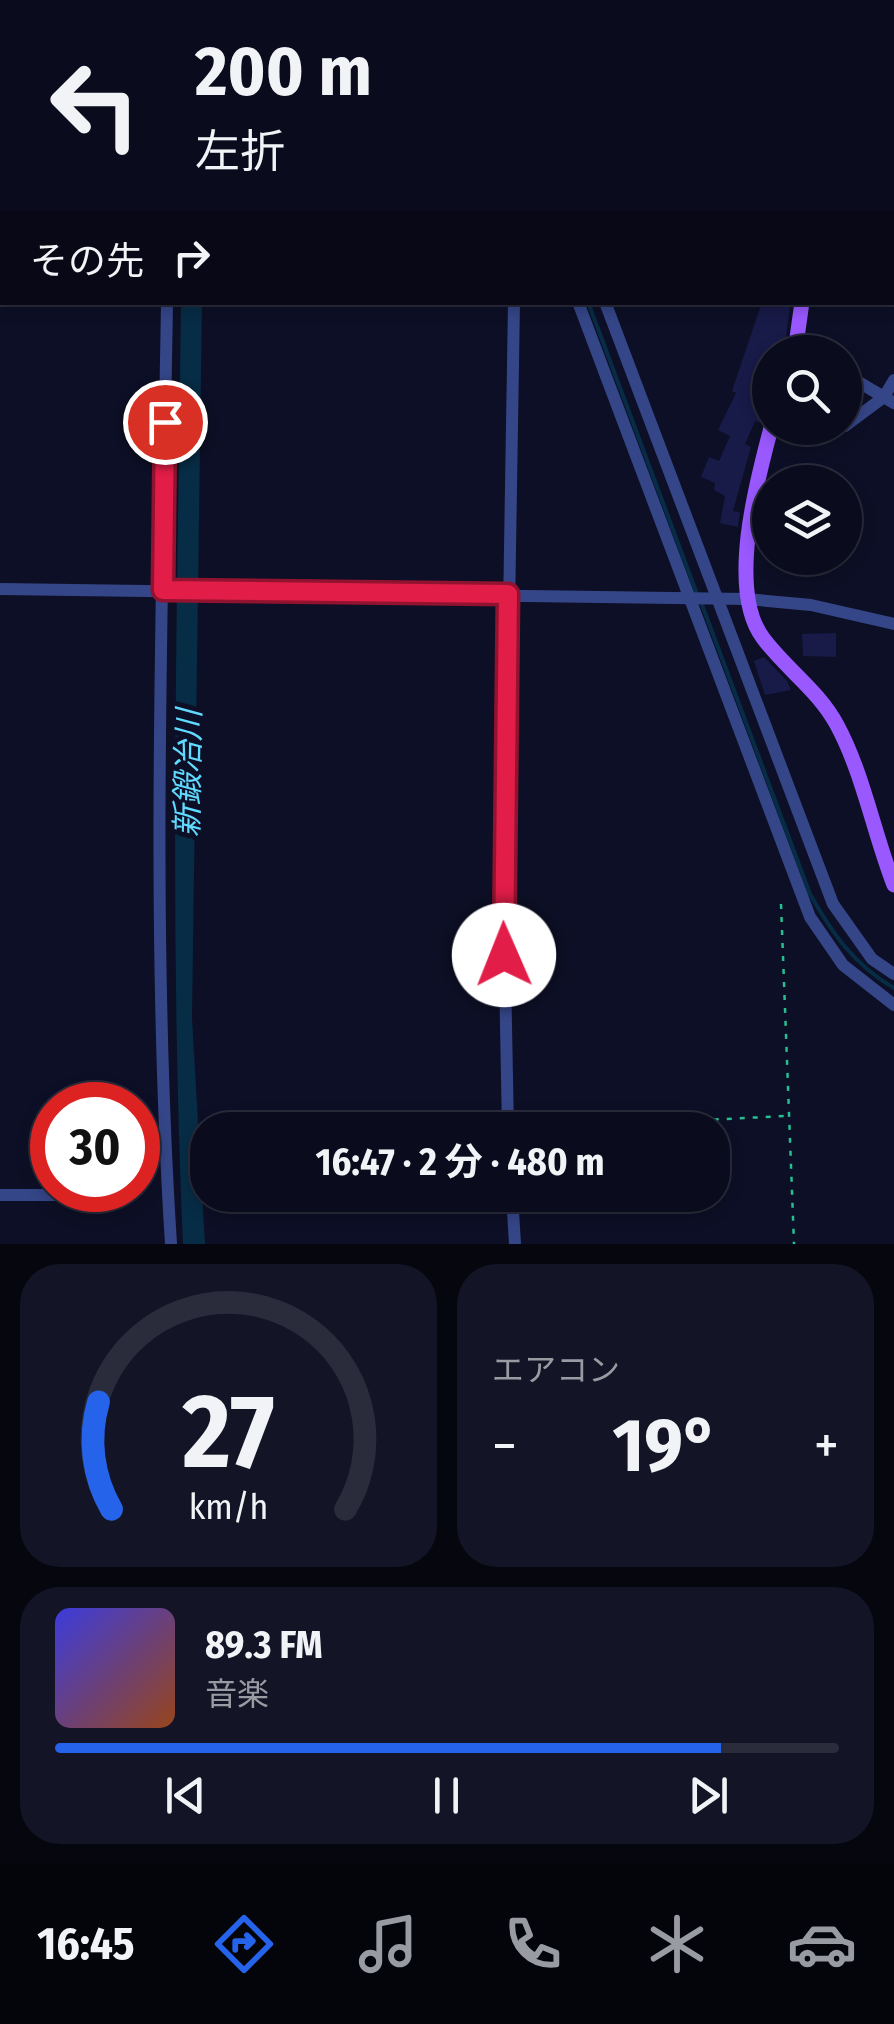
<!DOCTYPE html>
<html lang="ja">
<head>
<meta charset="utf-8">
<style>
	body { margin:0; font-family:"Fira Sans Condensed","Noto Sans JP",sans-serif; background:#131425; color:#f1f3f6; height:100vh; display:flex; flex-direction:column; font-size:38px; white-space:nowrap }
	* { box-sizing:border-box; margin:0 }
	p { font-size:32px; color:#999ba3 }
	.icon { flex:none; width:55px; height:55px; fill:none; stroke:currentColor; stroke-width:2; stroke-linecap:round; stroke-linejoin:round }
	.map { position:relative; height:1244px; overflow:hidden }
	.panel { display:flex; flex-direction:column; gap:20px; padding:20px; background:#06060f; flex:1 }
	.panel>* { flex:none }
	.top-card { position:absolute; left:0px; top:0px; width:895px; height:305px; box-shadow:0 5px 15px #0003,0 0 0 2px #2a2b3b; background:#0a0b1c; color:#f1f3f6; overflow:hidden }
	.controls { position:absolute; left:752px; top:335px; display:grid; gap:20px }
	.controls a { display:grid; place-items:center; width:110px; height:110px; border-radius:50%; background:#0a0b1c; box-shadow:0 5px 15px #0003,0 0 0 2px #2a2b3b; font-size:50px }
	.speed { position:absolute; left:30px; top:1082px; display:flex; gap:20px; font-size:50px; font-weight:700; text-align:center }
	.speed>* { display:grid; place-content:center; width:130px; height:130px; border-radius:50%; background:#0a0b1c; box-shadow:0 5px 15px #0003,0 0 0 2px #2a2b3b; line-height:1 }
	.speed .limit { border:15px solid #d22; background:#fff; color:#111 }
	.pin { position:absolute; display:grid; place-items:center; width:85px; height:85px; color:#fff; margin:-42px; border:5px solid #fff; border-radius:50%; box-shadow:0 2px 10px #0007 }
	.me { position:absolute; width:110px; margin:-55px; rotate:359deg; stroke-linejoin:round; filter:drop-shadow(0 0 8px #0008) }
	.turn { display:flex; align-items:center; gap:35px; height:210px; padding:0 30px; font-size:45px }
	.turn .icon { width:130px; height:130px; stroke-width:2.5 }
	.turn b { display:block; font-size:70px; line-height:85px }
	.then { display:flex; align-items:center; height:95px; padding:0 30px; background:#0003; gap:20px; font-size:38px }
	.big { font-size:75px; font-weight:700; line-height:1.1 }
	.panel .card { flex:1; display:flex; flex-direction:column; justify-content:center; gap:15px; min-width:0; padding:0 35px; border-radius:40px; background:#131425 }
	.panel .dial { align-items:center; gap:0 }
	.dial svg { height:260px; overflow:visible; fill:none; stroke:#2a2b3b; stroke-width:7; stroke-linecap:round; text-anchor:middle }
	.dial text { fill:#f1f3f6; stroke:none }
	.song { display:flex; align-items:center; gap:30px }
	.cover { width:120px; height:120px; border-radius:15px; background:linear-gradient(135deg,hsl(240 70% 55%),hsl(20 70% 35%)) }
	.played { height:10px; border-radius:5px; background:linear-gradient(90deg,#2563eb 85%,#2a2b3b 85%) }
	.keys { display:flex; justify-content:space-around; direction:ltr }
	.heat { display:flex; justify-content:space-between; align-items:center; font-size:55px; direction:ltr }
	.panel .tiles { flex:1; display:grid; gap:20px; grid-template-columns:1fr 1fr }
	.card:last-child { grid-column:span 2 }
	.trip { position:absolute; left:190px; top:1112px; width:540px; height:100px; border-radius:40px; background:#0a0b1c; box-shadow:0 5px 15px #0003,0 0 0 2px #2a2b3b; font-weight:700; line-height:100px; text-align:center }
	.tabs { display:flex; height:160px; justify-content:space-around; align-items:center; background:#04040b; color:#999ba3 }
	.tabs .icon { width:70px; height:70px }
	.tabs .active { color:#2563eb }
	.tabs b { font-size:45px; color:#f1f3f6 }
	.map>svg:first-child { display:block }
	.water { fill:#072c45 }
	.lines { fill:none; stroke-linecap:round; stroke-linejoin:round }
	.stream { stroke:#072c45; stroke-width:4 }
	.building { fill:#181a48 }
	.path { stroke:#27be91; stroke-width:2.5; stroke-dasharray:5 8; stroke-linecap:butt }
	.minor { stroke:#354688; stroke-width:12 }
	.major { stroke:#9a59ff; stroke-width:15 }
	.route-casing { stroke:#92132f; stroke-width:25 }
	.route { stroke:#e11d48; stroke-width:18 }
	.labels { text-anchor:middle; dominant-baseline:central; stroke-width:10; stroke-linejoin:round; paint-order:stroke }
	.water-label { font-size:32px; font-style:italic; fill:#60dbff; stroke:#0d0f26 }
</style>
</head>
<body>
<div class="map">
<svg width="894" height="1244" viewBox="0 0 894 1244">
	<rect width="100%" height="100%" fill="#0d0f26"/>
	<path class="water" d="M181,303H202L192,1018L205,1244H183C169,930 177,617 181,303Z"/>
	<g class="lines">
		<g class="stream">
			<path d="M474,0V2"/>
			<path d="M0,15H2"/>
			<path d="M588,302L697,594"/>
			<path d="M701,602L810,894C832,933 854,965 894,988"/>
		</g>
	</g>
	<g class="building">
		<path d="M762,302L790,306L786,337L778,352H770L757,391L770,396V407L760,423L755,421L745,444L751,447L733,511L740,512L738,527L720,523L725,496L714,490L715,483L701,477L709,457L719,461L730,436L718,430L736,393L732,391Z"/>
		<path d="M836,633V657L803,656L802,634Z"/>
		<path d="M764,657L787,681L791,690L765,695L754,661Z"/>
	</g>
	<g class="lines">
		<g class="path">
			<path d="M712,2L713,0"/>
			<path d="M781,904L794,1244"/>
			<path d="M519,1129L786,1116"/>
		</g>
		<g class="minor">
			<path d="M139,0V2"/>
			<path d="M466,0L467,2"/>
			<path d="M492,0L493,2"/>
			<path d="M524,0L526,2"/>
			<path d="M170,2V0"/>
			<path d="M587,2L588,0"/>
			<path d="M669,2L671,0"/>
			<path d="M824,2L826,0"/>
			<path d="M0,29H2"/>
			<path d="M892,226L894,227"/>
			<path d="M167,302C162,616 151,931 171,1244"/>
			<path d="M578,302L810,917L843,965L894,1005"/>
			<path d="M605,302L833,904L872,959L894,974"/>
			<path d="M845,374L894,403"/>
			<path d="M845,426L884,397L894,380"/>
			<path d="M0,589L747,599L811,605L894,624"/>
			<path d="M508,1130L504,920L514,302"/>
			<path d="M0,1195H122"/>
			<path d="M512,1195L515,1244"/>
		</g>
		<g class="major">
			<path d="M836,0L841,2"/>
			<path d="M892,42L894,39"/>
			<path d="M795,352L802,302"/>
			<path d="M771,428C757,480 727,590 763,638C786,669 818,690 837,725C863,773 874,834 894,885"/>
		</g>
	</g>
	<g class="lines">
		<defs>
			<path id="route" d="M165,422L163,590L508,594L504,955"/>
		</defs>
		<use href="#route" class="route-casing"/>
		<use href="#route" class="route"/>
	</g>
	<g class="labels">
		<g class="water-label">
			<text transform="translate(188 773) rotate(-89)">新鍛冶川</text>
		</g>
	</g>
</svg>
<div class="controls">
<a><svg class="icon" aria-label="search" viewBox="0 0 24 24"><circle cx="10" cy="10" r="6"/><path d="M15 15l6 6"/></svg></a>
<a><svg class="icon" aria-label="layers" viewBox="0 0 24 24"><path d="M12 4l9 5-9 5-9-5zM3 14l9 5 9-5"/></svg></a>
</div>
<div class="speed"><div class="limit">30</div></div>
<div class="pin" style="left:165px;top:422px;background:#d93025"><svg class="icon" aria-label="arrive" viewBox="0 0 24 24"><path d="M6 21V4h12l-3 4 3 4H6"/></svg></div>
<svg class="me" style="left:504px;top:955px" viewBox="-20 -20 40 40"><circle r="19" fill="#fff"/><path d="M0-13L10 11 0 6-10 11z" fill="#e11d48"/></svg>
<div class="trip">16:47 · 2 分 · 480 m</div>
<div class="top-card">
<div class="turn"><svg class="icon" aria-label="left" viewBox="0 0 24 24"><path d="M17 20v-9H6M10 6l-5 5 5 5"/></svg><div><b>200 m</b>左折</div></div>
<div class="then">その先<svg class="icon" aria-label="right" viewBox="0 0 24 24"><path d="M7 20v-9h11M14 6l5 5-5 5"/></svg></div>
</div>
</div>
<section class="panel">
<div class="tiles">
<div class="card dial"><svg viewBox="0 0 100 80">
<path d="M14 69A42 42 0 1 1 86 69"/>
<path d="M14 69A42 42 0 0 1 10 36" stroke="#2563eb"/>
<text x="50" y="56" font-size="32" font-weight="700">27</text>
<text x="50" y="72" font-size="11">km/h</text>
</svg></div>
<div class="card"><p>エアコン</p>
<div class="heat"><a>−</a><b class="big">19°</b><a>+</a></div>
</div>
<div class="card">
<div class="song"><i class="cover"></i><div><b>89.3 FM</b><p>音楽</p></div></div>
<div class="played"></div>
<div class="keys"><svg class="icon" aria-label="previous" viewBox="0 0 24 24"><path d="M18 5L8 12l10 7zM5 5v14"/></svg><svg class="icon" aria-label="pause" viewBox="0 0 24 24"><path d="M8 5v14M16 5v14"/></svg><svg class="icon" aria-label="next" viewBox="0 0 24 24"><path d="M6 5l10 7-10 7zM19 5v14"/></svg></div>
</div>
</div>
</section>
<nav class="tabs">
<b>16:45</b>
<svg class="icon active" aria-label="directions" viewBox="0 0 24 24"><path d="M12 3l9 9-9 9-9-9zM9 14v-3h6M13 9l2 2-2 2"/></svg>
<svg class="icon" aria-label="music" viewBox="0 0 24 24"><path d="M9 18V5l10-2v13"/><circle cx="6" cy="18" r="3"/><circle cx="16" cy="16" r="3"/></svg>
<svg class="icon" aria-label="phone" viewBox="0 0 24 24"><path d="M5 4h4l2 5-3 2q2 4 5 5l2-3 5 2v4C11 20 4 13 5 4z"/></svg>
<svg class="icon" aria-label="climate" viewBox="0 0 24 24"><path d="M12 3v18M4 7l16 10M4 17L20 7"/></svg>
<svg class="icon" aria-label="car" viewBox="0 0 24 24"><path d="M5 17H2v-5l4-1 3-4h7l3 4 3 1v5h-3M9 17h6M6 11h13"/><circle cx="7" cy="17" r="2"/><circle cx="17" cy="17" r="2"/></svg>
</nav>
</body>
</html>
